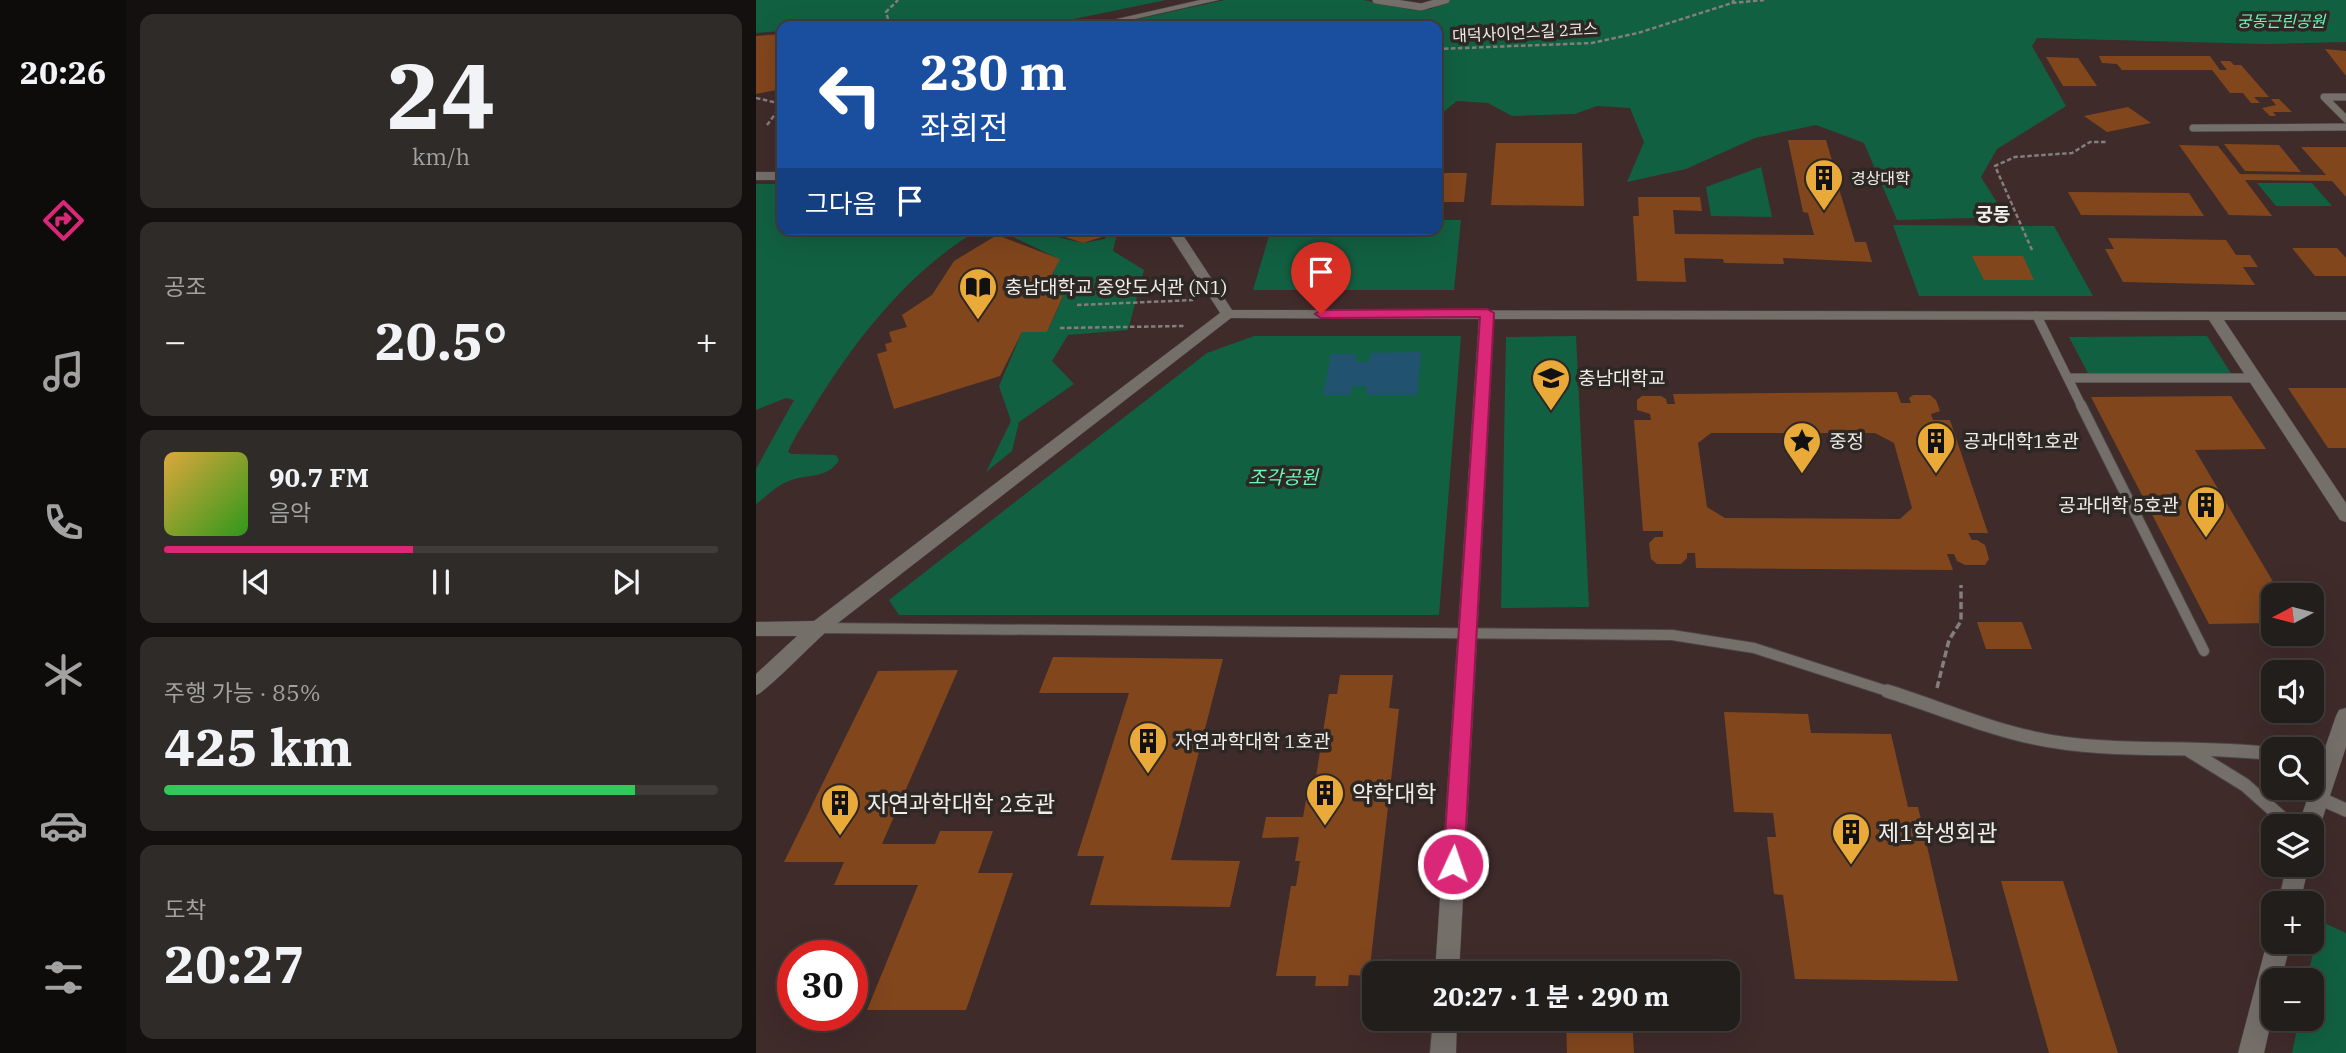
<!DOCTYPE html>
<html lang="ko">
<head>
<meta charset="utf-8">
<style>
	body { margin:0; font-family:"IBM Plex Serif","Noto Sans KR",serif; background:#2e2b28; color:#f1f3f6; height:100vh; display:flex; flex-direction:column; font-size:26px; white-space:nowrap }
	* { box-sizing:border-box; margin:0 }
	p { font-size:23px; color:#a2a2a3 }
	.icon { flex:none; width:38px; height:38px; fill:none; stroke:currentColor; stroke-width:2; stroke-linecap:round; stroke-linejoin:round }
	.map { position:relative; flex:1; overflow:hidden }
	.details { display:flex; flex-direction:column; gap:14px; padding:14px; background:#13100f; width:630px }
	.details>* { flex:none }
	.top-card { position:absolute; left:21px; top:21px; width:665px; height:214px; border-radius:14px; box-shadow:0 7px 28px #0002,0 0 0 2px #3f3c3a; background:#1a4fa0; color:#fff; overflow:hidden }
	.needle { width:46px; rotate:263deg }
	.tools { position:absolute; left:1505px; top:583px; display:grid; gap:14px }
	.tools a { display:grid; place-items:center; width:63px; height:63px; border-radius:14px; background:#221e1b; box-shadow:0 7px 28px #0002,0 0 0 2px #3f3c3a; font-size:35px }
	.speed { position:absolute; left:21px; top:940px; display:flex; gap:14px; font-size:35px; font-weight:700; text-align:center }
	.speed>* { display:grid; place-content:center; width:91px; height:91px; border-radius:50%; background:#221e1b; box-shadow:0 7px 28px #0002,0 0 0 2px #3f3c3a; line-height:1 }
	.speed .limit { border:10px solid #d22; background:#fff; color:#111 }
	.pin { position:absolute; display:grid; place-items:center; width:60px; height:60px; color:#fff; margin:-72px -30px; border-radius:50% 50% 50% 0; rotate:-45deg; box-shadow:0 0 7px #0007 }
	.pin .icon { rotate:45deg }
	.me { position:absolute; width:77px; margin:-38px; rotate:3deg; stroke-linejoin:round; filter:drop-shadow(0 0 5px #0008) }
	.turn { display:flex; align-items:center; gap:24px; height:147px; padding:0 28px; font-size:32px }
	.turn .icon { width:91px; height:91px; stroke-width:2.5 }
	.turn b { display:block; font-size:49px; line-height:60px }
	.then { display:flex; align-items:center; height:66px; padding:0 28px; background:#0003; gap:14px; font-size:26px }
	.big { font-size:52px; font-weight:700; line-height:1.1 }
	.details .tile { flex:1; display:flex; flex-direction:column; justify-content:center; gap:10px; min-width:0; padding:0 24px; border-radius:14px; background:#2e2b28 }
	.details .dial { align-items:center; gap:0 }
	.dial b { font-size:91px; line-height:1 }
	.song { display:flex; align-items:center; gap:21px }
	.cover { width:84px; height:84px; border-radius:10px; background:linear-gradient(135deg,hsl(40 70% 55%),hsl(110 70% 35%)) }
	.played { height:7px; border-radius:4px; background:linear-gradient(90deg,#db2777 45%,#3f3c3a 45%) }
	.keys { display:flex; justify-content:space-around; direction:ltr }
	.heat { display:flex; justify-content:space-between; align-items:center; font-size:38px; direction:ltr }
	.charge { height:10px; border-radius:5px; background:linear-gradient(90deg,#34c759 85%,#3f3c3a 0) }
	.trip { position:absolute; left:606px; top:961px; width:378px; height:70px; border-radius:14px; background:#221e1b; box-shadow:0 7px 28px #0002,0 0 0 2px #3f3c3a; font-weight:700; line-height:70px; text-align:center }
	main { display:flex; flex:1; min-height:0 }
	.tabs { display:flex; flex-direction:column; width:126px; justify-content:space-around; align-items:center; background:#0e0c0b; color:#a2a2a3 }
	.tabs .icon { width:49px; height:49px }
	.tabs .active { color:#db2777 }
	.tabs b { font-size:32px; color:#f1f3f6 }
	.map>svg:first-child { display:block }
	.education { fill:#3f2b2a; fill-rule:evenodd }
	.green { fill:#126042 }
	.water { fill:#215371 }
	.building { fill:#82461d; fill-rule:evenodd }
	.lines { fill:none; stroke-linecap:round; stroke-linejoin:round }
	.lane-far3-casing { stroke:#4a4642; stroke-width:8 }
	.lane-far2-casing { stroke:#4a4642; stroke-width:10 }
	.lane-far1-casing { stroke:#4a4642; stroke-width:12 }
	.lane-casing { stroke:#4a4642; stroke-width:15 }
	.street-casing { stroke:#4a4642; stroke-width:1 }
	.path-far1 { stroke:#837f7b; stroke-width:2.5; stroke-dasharray:4.5 2.5; stroke-linecap:butt }
	.path { stroke:#837f7b; stroke-width:3.5; stroke-dasharray:7 3.5; stroke-linecap:butt }
	.lane-far3 { stroke:#756f6a; stroke-width:7 }
	.lane-far2 { stroke:#756f6a; stroke-width:9 }
	.lane-far1 { stroke:#756f6a; stroke-width:10 }
	.lane { stroke:#756f6a; stroke-width:13 }
	.street { fill:#756f6a; fill-rule:evenodd }
	.route { fill:#db2777; stroke:#8e194d; stroke-width:2 }
	.labels { text-anchor:middle; dominant-baseline:central; stroke-width:7; stroke-linejoin:round; paint-order:stroke }
	.far-park-label { font-size:16px; font-style:italic; fill:#6bf8ba; stroke:#2d2824 }
	.far-street-label { font-size:16px; fill:#f0edea; stroke:#2d2824 }
	.far-poi-label { font-size:16px; fill:#f0edea; stroke:#2d2824; text-anchor:start }
	.far-quarter-label { font-size:19px; font-weight:bold; fill:#f0edea; stroke:#2d2824 }
	.poi-label { font-size:19px; fill:#f0edea; stroke:#2d2824; text-anchor:start }
	.park-label { font-size:19px; font-style:italic; fill:#6bf8ba; stroke:#2d2824 }
	.near-poi-label { font-size:23px; fill:#f0edea; stroke:#2d2824; text-anchor:start }
</style>
</head>
<body>
<main>
<nav class="tabs">
<b>20:26</b>
<svg class="icon active" aria-label="directions" viewBox="0 0 24 24"><path d="M12 3l9 9-9 9-9-9zM9 14v-3h6M13 9l2 2-2 2"/></svg>
<svg class="icon" aria-label="music" viewBox="0 0 24 24"><path d="M9 18V5l10-2v13"/><circle cx="6" cy="18" r="3"/><circle cx="16" cy="16" r="3"/></svg>
<svg class="icon" aria-label="phone" viewBox="0 0 24 24"><path d="M5 4h4l2 5-3 2q2 4 5 5l2-3 5 2v4C11 20 4 13 5 4z"/></svg>
<svg class="icon" aria-label="climate" viewBox="0 0 24 24"><path d="M12 3v18M4 7l16 10M4 17L20 7"/></svg>
<svg class="icon" aria-label="car" viewBox="0 0 24 24"><path d="M5 17H2v-5l4-1 3-4h7l3 4 3 1v5h-3M9 17h6M6 11h13"/><circle cx="7" cy="17" r="2"/><circle cx="17" cy="17" r="2"/></svg>
<svg class="icon" aria-label="filters" viewBox="0 0 24 24"><path d="M4 7h16M4 17h16"/><circle cx="9" cy="7" r="2"/><circle cx="15" cy="17" r="2"/></svg>
</nav>
<section class="details">
<div class="tile dial"><b>24</b><p>km/h</p></div>
<div class="tile"><p>공조</p>
<div class="heat"><a>−</a><b class="big">20.5°</b><a>+</a></div>
</div>
<div class="tile">
<div class="song"><i class="cover"></i><div><b>90.7 FM</b><p>음악</p></div></div>
<div class="played"></div>
<div class="keys"><svg class="icon" aria-label="previous" viewBox="0 0 24 24"><path d="M18 5L8 12l10 7zM5 5v14"/></svg><svg class="icon" aria-label="pause" viewBox="0 0 24 24"><path d="M8 5v14M16 5v14"/></svg><svg class="icon" aria-label="next" viewBox="0 0 24 24"><path d="M6 5l10 7-10 7zM19 5v14"/></svg></div>
</div>
<div class="tile"><p>주행 가능 · 85%</p><b class="big">425 km</b><div class="charge"></div></div>
<div class="tile"><p>도착</p><b class="big">20:27</b></div>
</section>
<div class="map">
<svg width="1590" height="1053" viewBox="0 0 1590 1053">
	<rect width="100%" height="100%" fill="#2d2824"/>
	<path class="education" d="M410,0H1414L1555,41L1590,42V1053H0V33L26,31V229H681V26H285ZM1517,595H1556V634H1517ZM1517,672H1556V710H1517ZM1517,749H1556V788H1517ZM1517,826H1556V864H1517ZM1517,903H1556V942H1517ZM37,956H96V1015H37ZM618,973H971V1018H618ZM1517,980H1556V1018H1517Z"/>
	<g class="green">
		<path d="M0,0H410L285,26H26V31L0,33Z"/>
		<path d="M469,0H607L658,10L675,9L694,0H1590V42L1509,44L1281,38L1276,46L1310,106L1241,149L1225,177L1250,217L1141,220L1108,143L1060,125L999,138L930,169L871,182L888,142L874,108L841,106L819,114L756,116L732,103L701,101L681,117V26H350Z"/>
		<path d="M1005,167L1016,217L955,216L950,187Z"/>
		<path d="M1501,183H1556L1576,206H1520Z"/>
		<path d="M0,184H26V229H224C153,270 99,340 56,410C48,423 38,437 32,452L36,454L80,455L83,460C71,480 52,473 33,481C21,485 10,497 0,504V469L38,400L30,398L0,410Z"/>
		<path d="M681,220H705L698,290H497L515,229H681Z"/>
		<path d="M1137,225L1298,226L1337,296H1163Z"/>
		<path d="M266,229L327,243L349,239L354,229H362L357,251L388,270L372,330L312,335L296,361L318,384L263,422L256,451L230,472L255,421L243,386L266,332H291L307,297L288,296L303,259L249,233Z"/>
		<path d="M498,336H705L683,615H143L133,600L451,353Z"/>
		<path d="M820,336L833,607L745,608L750,337Z"/>
		<path d="M1451,336L1480,381H1336L1313,337Z"/>
		<path d="M1564,921L1590,933V1053H1536L1543,1019L1556,1018V980H1551Z"/>
	</g>
	<path class="water" d="M665,352L661,395H610L611,386H596L594,395H567L575,354H600L599,361L613,362L615,353Z"/>
	<g class="building">
		<path d="M26,34V89L0,94V36Z"/>
		<path d="M1569,49L1590,51V76Z"/>
		<path d="M1343,56H1454L1464,70H1471L1464,61H1474L1478,65H1485L1513,97H1498L1504,103H1495L1487,93H1474L1456,70H1366L1361,64L1346,63Z"/>
		<path d="M1290,57L1322,58L1341,86H1307Z"/>
		<path d="M1515,99H1523L1536,112H1517L1520,116H1514L1506,108L1520,105Z"/>
		<path d="M1372,107L1395,123L1351,132L1328,116Z"/>
		<path d="M1032,140H1070L1079,171H1082L1085,182H1081L1099,242H1110L1116,262L1027,258L1028,264L968,263L967,259L928,258L930,282L881,281L877,216H883L882,197H944L946,211L917,210L919,234L1058,235L1052,213L1047,212Z"/>
		<path d="M740,143H826L828,206L735,205Z"/>
		<path d="M1468,144L1523,145L1545,172L1489,171Z"/>
		<path d="M1423,145L1462,146L1484,174L1570,175L1545,147H1590V197L1576,181L1489,180L1516,216L1473,215Z"/>
		<path d="M681,173H711L708,202H681Z"/>
		<path d="M1312,192L1433,193L1448,216L1325,215Z"/>
		<path d="M354,229L349,236L327,243L289,230Z"/>
		<path d="M241,235L304,259L285,296H307L291,332H266L244,376L138,409L121,354L131,351L129,344L136,342L133,332L151,327L146,315L176,295L198,261Z"/>
		<path d="M1352,238L1470,240L1480,255H1494L1502,267H1487L1499,285L1367,282L1349,249H1358Z"/>
		<path d="M1536,248H1581L1590,258V276H1559Z"/>
		<path d="M1216,256H1267L1278,280H1228Z"/>
		<path d="M1532,388H1590V448H1572Z"/>
		<path d="M1141,392L1145,403H1155L1153,398L1157,395H1174L1180,400L1184,411L1175,414L1177,420H1194L1232,533H1212L1216,540H1221L1229,545L1233,559L1229,565H1209L1201,561L1198,554H1191L1197,570L940,568L939,553H931V558L925,564H901L895,559L893,543L899,537H907V531H887L878,420H895L894,414L881,410V400L886,396H905L910,399L911,404H919L917,394ZM955,433H1119L1138,443L1156,508L1144,519L969,518L951,507L942,443Z"/>
		<path d="M1475,396L1510,449L1439,450L1525,595H1517V623L1453,624L1335,397Z"/>
		<path d="M1221,622H1266L1276,649H1230Z"/>
		<path d="M297,657L467,659L415,860L484,861L474,907L334,905L348,856H321L373,693H283Z"/>
		<path d="M202,670L126,844H179L184,831H237L222,873H257L210,1010H111L162,885H78L88,862H28L122,671Z"/>
		<path d="M584,675H637L633,708L643,709L613,976L593,975L592,986H559L560,976H520L535,886H540L544,861H539L543,837L506,838L510,817H547L553,783H559L573,694H581Z"/>
		<path d="M968,712L1052,714L1055,733L1135,734L1152,807H1162L1202,981L1039,979L1027,895L1018,894L1011,837H1020L1017,813L978,812Z"/>
		<path d="M1245,881H1307L1362,1053H1293Z"/>
		<path d="M810,1018H876L878,1053H811Z"/>
	</g>
	<g class="lines">
		<defs>
			<g id="lane-far3">
				<path d="M620,0L665,7L690,0"/>
				<path d="M1590,97H1568L1590,119"/>
				<path d="M1437,128L1590,127"/>
			</g>
			<g id="lane-far2">
				<path d="M1281,316L1326,407"/>
				<path d="M1312,378H1498"/>
			</g>
			<g id="lane-far1">
				<path d="M1325,405L1448,651"/>
				<path d="M63,628L916,635L998,648L1137,693"/>
			</g>
			<g id="lane">
				<path d="M1131,691C1179,706 1230,728 1278,738C1356,755 1438,744 1517,754"/>
				<path d="M1434,751L1489,785L1535,826"/>
				<path d="M1556,764L1573,768"/>
				<path d="M1563,798L1590,810"/>
			</g>
			<g id="street">
				<path d="M444,0H463L348,26H330Z"/>
				<rect x="0" y="172" width="26" height="8"/>
				<path d="M410,229H423L476,310L1590,312V320H1468L1590,503V522L1584,520L1453,320L738,319L703,973H679L723,319L475,318L69,633C56,644 10,692 0,695V674L41,636H0V622L58,621L464,313Z"/>
				<path d="M1590,708V747L1564,826L1561,833L1556,835V826H1542L1580,716L1583,710Z"/>
				<path d="M1531,864H1553L1544,903H1522Z"/>
				<path d="M1517,933V942H1535L1525,980H1517V1013L1508,1053H1482L1511,942Z"/>
				<path d="M677,1018H701L700,1053H674Z"/>
			</g>
		</defs>
		<use href="#lane-far3" class="lane-far3-casing"/>
		<use href="#lane-far2" class="lane-far2-casing"/>
		<use href="#lane-far1" class="lane-far1-casing"/>
		<use href="#lane" class="lane-casing"/>
		<use href="#street" class="street-casing"/>
		<g class="path-far1">
			<path d="M976,3L1008,0"/>
			<path d="M134,26L130,12L142,0"/>
			<path d="M302,26L322,22"/>
			<path d="M681,49L836,43L882,33L976,3L978,0"/>
			<path d="M0,98L26,104"/>
			<path d="M11,125L26,105"/>
			<path d="M1276,250L1239,166L1259,157L1316,153L1334,142H1352"/>
			<path d="M321,305L439,300"/>
			<path d="M304,328L428,326"/>
		</g>
		<path class="path" d="M1181,688L1193,640L1205,621V585"/>
		<use href="#lane-far3" class="lane-far3"/>
		<use href="#lane-far2" class="lane-far2"/>
		<use href="#lane-far1" class="lane-far1"/>
		<use href="#lane" class="lane"/>
		<use href="#street" class="street"/>
	</g>
	<path class="route" d="M731,309L738,313L708,864L705,870L697,873L690,870L687,864L724,317L565,318L559,314L565,310Z"/>
	<defs>
		<symbol id="building-pin" viewBox="-11 -11 22 30"><path d="M0 17L-7.5 6A9.5 9.5 0 1 1 7.5 6Z" fill="#eaaa39" stroke="#2d2824"/><path d="M-4-6H4V6H1V3H-1V6H-4ZM-2.5-4.3h1.7v1.8h-1.7ZM.8-4.3h1.7v1.8H.8ZM-2.5-1h1.7V.8h-1.7ZM.8-1h1.7V.8H.8Z" fill="#111"/></symbol>
		<symbol id="library-pin" viewBox="-11 -11 22 30"><path d="M0 17L-7.5 6A9.5 9.5 0 1 1 7.5 6Z" fill="#eaaa39" stroke="#2d2824"/><path d="M-6-4Q-3-5.5-.7-3.5V5Q-3 3-6 4ZM6-4Q3-5.5 .7-3.5V5Q3 3 6 4Z" fill="#111"/></symbol>
		<symbol id="university-pin" viewBox="-11 -11 22 30"><path d="M0 17L-7.5 6A9.5 9.5 0 1 1 7.5 6Z" fill="#eaaa39" stroke="#2d2824"/><path d="M0-5L7-2L0 1L-7-2ZM-4 1L0 2.5L4 1V4Q0 6-4 4Z" fill="#111"/></symbol>
		<symbol id="sight-pin" viewBox="-11 -11 22 30"><path d="M0 17L-7.5 6A9.5 9.5 0 1 1 7.5 6Z" fill="#eaaa39" stroke="#2d2824"/><path d="M0-6L1.8-2.2L6-1.7L2.9 1.2L3.7 5.4L0 3.3L-3.7 5.4L-2.9 1.2L-6-1.7L-1.8-2.2Z" fill="#111"/></symbol>
	</defs>
	<g fill-rule="evenodd">
		<use href="#building-pin" x="1046" y="156" width="44" height="60"/>
		<use href="#library-pin" x="200" y="265" width="44" height="60"/>
		<use href="#university-pin" x="773" y="356" width="44" height="60"/>
		<use href="#sight-pin" x="1024" y="419" width="44" height="60"/>
		<use href="#building-pin" x="1158" y="419" width="44" height="60"/>
		<use href="#building-pin" x="1428" y="483" width="44" height="60"/>
		<use href="#building-pin" x="370" y="719" width="44" height="60"/>
		<use href="#building-pin" x="547" y="771" width="44" height="60"/>
		<use href="#building-pin" x="62" y="781" width="44" height="60"/>
		<use href="#building-pin" x="1073" y="810" width="44" height="60"/>
	</g>
	<g class="labels">
		<g class="far-park-label">
			<text x="1525" y="21">궁동근린공원</text>
		</g>
		<g class="far-street-label">
			<text transform="translate(769 32) rotate(-3)">대덕사이언스길 2코스</text>
		</g>
		<g class="far-poi-label">
			<text x="1095" y="178">경상대학</text>
		</g>
		<g class="far-quarter-label">
			<text x="1237" y="214">궁동</text>
		</g>
		<g class="poi-label">
			<text x="249" y="287">충남대학교 중앙도서관 (N1)</text>
			<text x="822" y="378">충남대학교</text>
			<text x="1073" y="441">중정</text>
			<text x="1207" y="441">공과대학1호관</text>
			<text x="1423" y="505" text-anchor="end">공과대학 5호관</text>
			<text x="419" y="741">자연과학대학 1호관</text>
		</g>
		<g class="park-label">
			<text x="527" y="477">조각공원</text>
		</g>
		<g class="near-poi-label">
			<text x="596" y="793">약학대학</text>
			<text x="111" y="803">자연과학대학 2호관</text>
			<text x="1122" y="832">제1학생회관</text>
		</g>
	</g>
</svg>
<div class="tools">
<a><svg class="needle" viewBox="-14 -14 28 28"><path d="M0-13l5 13h-10z" fill="#e53935"/><path d="M0 13l5-13h-10z" fill="#a2a2a3"/></svg></a>
<a><svg class="icon" aria-label="sound" viewBox="0 0 24 24"><path d="M4 9h4l5-4v14l-5-4H4zM17 9q2 3 0 6"/></svg></a>
<a><svg class="icon" aria-label="search" viewBox="0 0 24 24"><circle cx="10" cy="10" r="6"/><path d="M15 15l6 6"/></svg></a>
<a><svg class="icon" aria-label="layers" viewBox="0 0 24 24"><path d="M12 4l9 5-9 5-9-5zM3 14l9 5 9-5"/></svg></a>
<a>+</a>
<a>−</a>
</div>
<div class="speed"><div class="limit">30</div></div>
<div class="pin" style="left:565px;top:314px;background:#d93025"><svg class="icon" aria-label="arrive" viewBox="0 0 24 24"><path d="M6 21V4h12l-3 4 3 4H6"/></svg></div>
<svg class="me" style="left:697px;top:864px" viewBox="-20 -20 40 40"><circle r="17" fill="#db2777" stroke="#fff" stroke-width="3"/><path d="M0-11L8 9 0 5-8 9z" fill="#fff"/></svg>
<div class="trip">20:27 · 1 분 · 290 m</div>
<div class="top-card">
<div class="turn"><svg class="icon" aria-label="left" viewBox="0 0 24 24"><path d="M17 20v-9H6M10 6l-5 5 5 5"/></svg><div><b>230 m</b>좌회전</div></div>
<div class="then">그다음<svg class="icon" aria-label="arrive" viewBox="0 0 24 24"><path d="M6 21V4h12l-3 4 3 4H6"/></svg></div>
</div>
</div>
</main>
</body>
</html>
